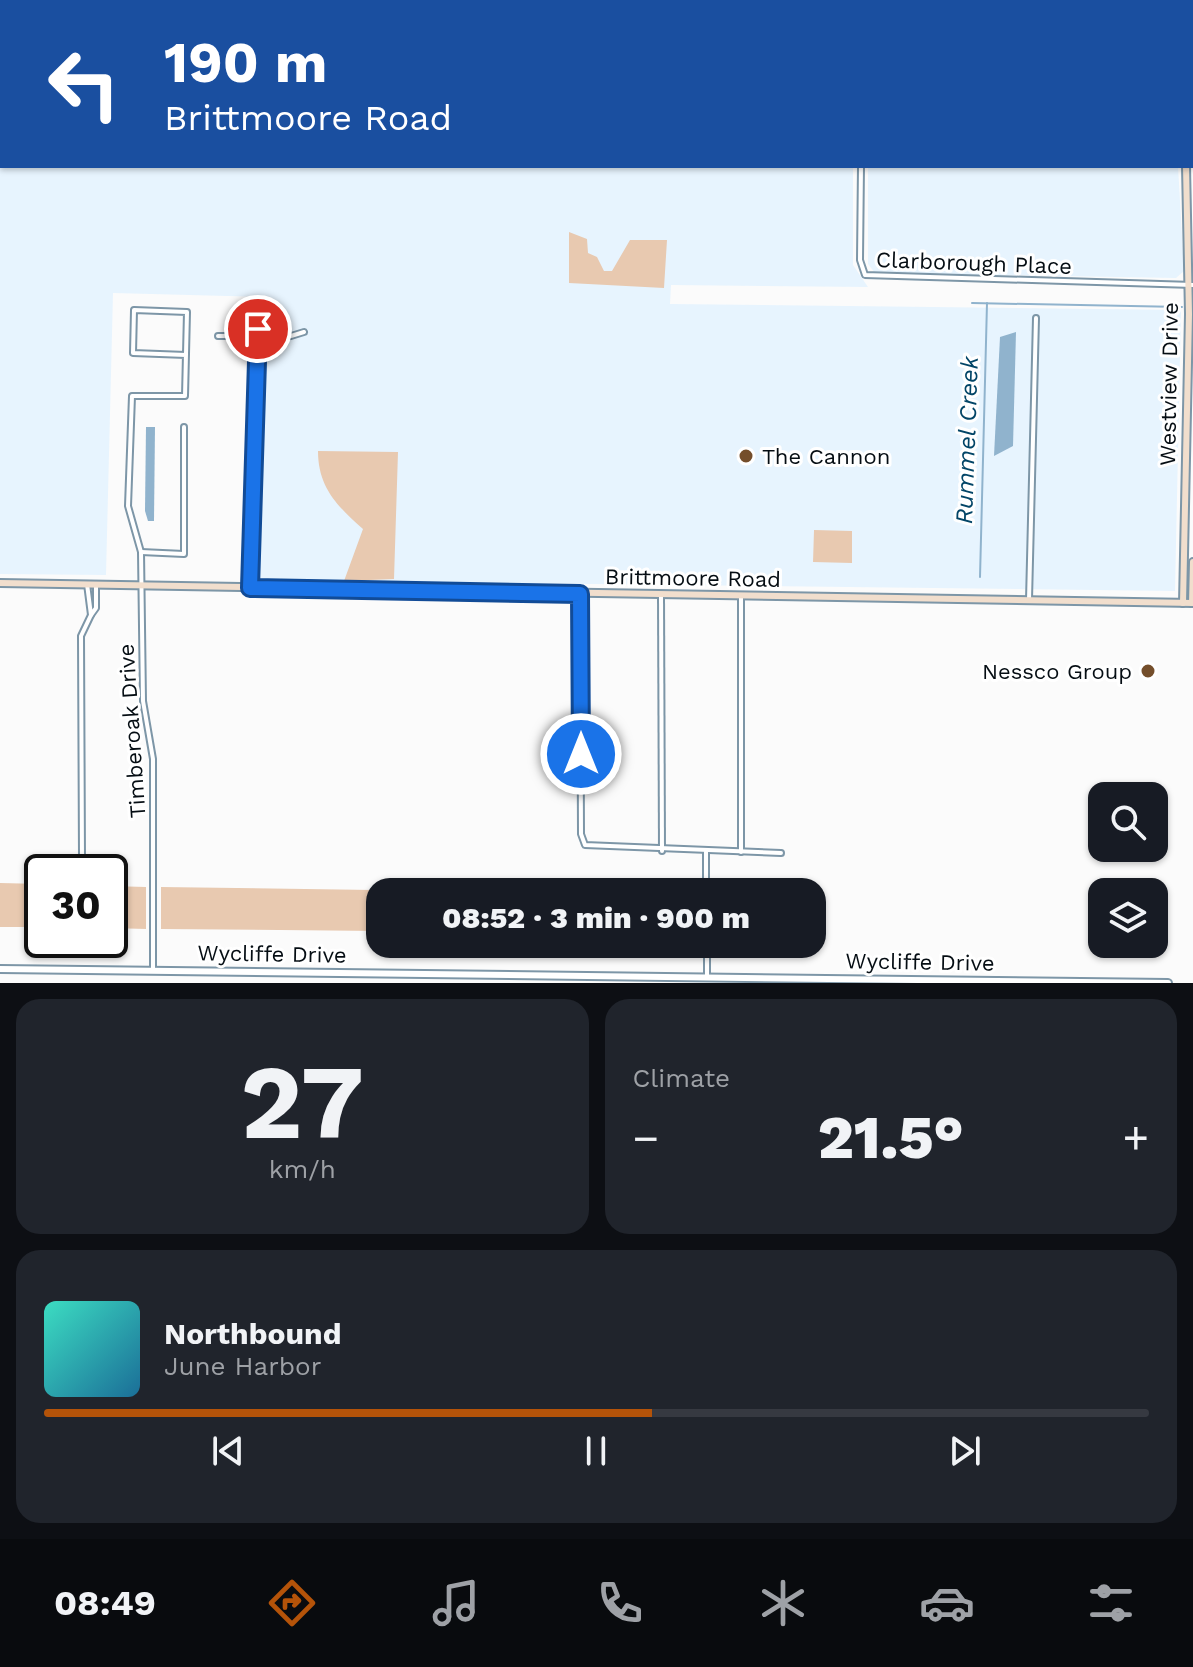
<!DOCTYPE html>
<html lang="en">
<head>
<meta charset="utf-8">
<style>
	body { margin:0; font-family:"Work Sans",sans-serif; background:#20242c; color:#f1f3f6; height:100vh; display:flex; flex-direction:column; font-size:30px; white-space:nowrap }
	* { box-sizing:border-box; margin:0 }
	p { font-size:26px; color:#9ea1a6 }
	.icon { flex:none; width:44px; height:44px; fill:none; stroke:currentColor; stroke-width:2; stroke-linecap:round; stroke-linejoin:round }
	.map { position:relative; height:983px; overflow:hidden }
	.panel { display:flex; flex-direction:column; gap:16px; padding:16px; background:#0d0f14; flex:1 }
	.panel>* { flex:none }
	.banner { position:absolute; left:0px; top:0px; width:1194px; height:168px; box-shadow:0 2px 6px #0004; background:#1a4fa0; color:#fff; overflow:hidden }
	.buttons { position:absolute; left:1088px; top:782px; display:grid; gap:16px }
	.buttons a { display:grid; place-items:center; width:80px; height:80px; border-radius:16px; background:#171b24; box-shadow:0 2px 6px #0004; font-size:40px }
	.speed { position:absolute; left:24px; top:854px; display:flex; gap:16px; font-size:40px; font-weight:700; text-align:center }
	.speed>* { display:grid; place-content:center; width:104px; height:104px; border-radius:50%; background:#171b24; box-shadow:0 2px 6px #0004; line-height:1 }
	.speed .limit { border:4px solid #111; border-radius:12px; background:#fff; color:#111 }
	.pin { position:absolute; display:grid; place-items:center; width:68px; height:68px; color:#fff; margin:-34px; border:4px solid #fff; border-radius:50%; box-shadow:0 2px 8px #0007 }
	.me { position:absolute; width:88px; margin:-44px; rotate:0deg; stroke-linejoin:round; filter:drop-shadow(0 0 6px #0008) }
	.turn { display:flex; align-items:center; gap:28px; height:168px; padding:0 32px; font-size:36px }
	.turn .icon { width:104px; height:104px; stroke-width:2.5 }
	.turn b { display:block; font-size:56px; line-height:68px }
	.big { font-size:60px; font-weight:800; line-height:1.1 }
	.panel .tile { flex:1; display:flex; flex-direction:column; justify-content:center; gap:12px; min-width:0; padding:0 28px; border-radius:24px; background:#20242c }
	.panel .dial { align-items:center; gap:0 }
	.dial b { font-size:104px; line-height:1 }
	.song { display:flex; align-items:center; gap:24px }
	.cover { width:96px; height:96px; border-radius:12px; background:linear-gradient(135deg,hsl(170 70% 55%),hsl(200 70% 35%)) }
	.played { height:8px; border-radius:4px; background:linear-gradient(90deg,#b45309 55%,#363941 55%) }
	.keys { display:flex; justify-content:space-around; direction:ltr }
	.heat { display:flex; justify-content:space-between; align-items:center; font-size:44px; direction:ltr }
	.panel .tiles { flex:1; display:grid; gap:16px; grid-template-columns:1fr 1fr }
	.tile:last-child { grid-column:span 2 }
	.trip { position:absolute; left:366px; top:878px; width:460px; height:80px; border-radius:24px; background:#171b24; box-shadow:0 2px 6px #0004; font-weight:800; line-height:80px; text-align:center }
	.tabs { display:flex; height:128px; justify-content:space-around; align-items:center; background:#090b0e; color:#9ea1a6 }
	.tabs .icon { width:56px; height:56px }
	.tabs .on { color:#b45309 }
	.tabs b { font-size:36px; color:#f1f3f6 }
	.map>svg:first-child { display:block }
	.built { fill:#e7f4fe }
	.green { fill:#e8c9b0 }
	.water { fill:#90b3cd }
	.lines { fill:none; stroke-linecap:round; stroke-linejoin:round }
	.stream { stroke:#90b3cd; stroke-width:2 }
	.minor-casing { stroke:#7d96a7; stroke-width:8 }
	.tertiary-casing { stroke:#7d96a7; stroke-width:10 }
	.secondary-casing { stroke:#7d96a7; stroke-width:10 }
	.motorway-casing { stroke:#896340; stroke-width:12 }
	.minor { stroke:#fff; stroke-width:4 }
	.tertiary { stroke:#fff; stroke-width:6 }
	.secondary { stroke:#f1decd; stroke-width:6 }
	.motorway { stroke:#d09158; stroke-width:8 }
	.route-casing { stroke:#114b97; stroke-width:20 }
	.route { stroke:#1a73e8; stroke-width:14 }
	.poi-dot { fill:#744e2b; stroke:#fff; stroke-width:3 }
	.labels { text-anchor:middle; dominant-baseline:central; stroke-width:6; stroke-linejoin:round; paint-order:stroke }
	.street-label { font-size:22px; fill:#050d13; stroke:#fff }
	.poi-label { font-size:22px; fill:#050d13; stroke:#fff; text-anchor:start }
	.water-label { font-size:24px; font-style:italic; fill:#024567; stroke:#fff }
</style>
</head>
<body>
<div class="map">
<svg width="1193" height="983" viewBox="0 0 1193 983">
	<rect width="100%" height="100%" fill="#fbfbfb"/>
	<g class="built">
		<path d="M0,0H610L2,2V40Z"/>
		<path d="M622,0H1193V17L1192,2Z"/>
		<path d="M0,114L2,166H853V265L868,287L671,285L670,304L1181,310L1175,591L257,580L263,297L113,293L106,575L0,574Z"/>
		<path d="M868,166H1178L1184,271L1176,278L875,273L868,264Z"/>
	</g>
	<g class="green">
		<path d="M569,232L587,239L588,253L597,257L604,271H612L630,240H667L664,288L569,283Z"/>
		<path d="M318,451L398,452L394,579L344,581L363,529C337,506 318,487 318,451Z"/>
		<path d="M814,530L852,531V563L813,562Z"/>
		<path d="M0,883L42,884V927H0Z"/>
		<path d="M110,886L146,887V929L110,928Z"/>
		<path d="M161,887L516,892H380V931L161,929Z"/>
	</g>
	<g class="water">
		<path d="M1016,332L1013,446L994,456L1000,337Z"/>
		<path d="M146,427H155L154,521H148L145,511Z"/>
	</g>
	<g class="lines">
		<g class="stream">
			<path d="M972,303L1182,307"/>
			<path d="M980,577L987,303"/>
		</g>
		<defs>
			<g id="minor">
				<path d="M615,2V0"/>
				<path d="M861,166L860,260L865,275L1193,285"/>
				<path d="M218,336H291L304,332"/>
				<path d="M141,552L184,554V427"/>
				<path d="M87,584L91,615L96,608V584"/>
				<path d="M250,587L258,329"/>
				<path d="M580,594L581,834L585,845L781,853"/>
				<path d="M661,595L662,851"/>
				<path d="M741,596V852"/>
				<path d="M1029,600L1036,318"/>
				<path d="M706,852V892"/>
				<path d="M63,859H100"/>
				<path d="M82,859L81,636L91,615"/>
				<path d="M707,944V977"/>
				<path d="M153,971V759L143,701L141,552L128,506L132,396H185L187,312L134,310L133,353L186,355"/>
			</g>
			<g id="tertiary">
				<path d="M410,0V2"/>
				<path d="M0,969L1168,983"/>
			</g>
			<g id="secondary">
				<path d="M1184,2L1185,0"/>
				<path d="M1190,2V0"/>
				<path d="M1192,24H1193"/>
				<path d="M0,48H2"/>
				<path d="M0,107H2"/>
				<path d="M1192,111H1193"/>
				<path d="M0,583L1193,603"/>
				<path d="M1183,603L1189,314L1186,166"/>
				<path d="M1192,603L1193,562"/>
			</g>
			<g id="motorway">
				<path d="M1192,58H1193"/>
				<path d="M0,70H2"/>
				<path d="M1192,75H1193"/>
				<path d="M0,90H2"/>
				<path d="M1192,92H1193"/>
			</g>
		</defs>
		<use href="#minor" class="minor-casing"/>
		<use href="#tertiary" class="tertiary-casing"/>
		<use href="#secondary" class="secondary-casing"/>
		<use href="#motorway" class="motorway-casing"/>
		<use href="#minor" class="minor"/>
		<use href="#tertiary" class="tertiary"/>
		<use href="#secondary" class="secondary"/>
		<use href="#motorway" class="motorway"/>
	</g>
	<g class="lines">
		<defs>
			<path id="route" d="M258,329L250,588L580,594L581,754"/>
		</defs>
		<use href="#route" class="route-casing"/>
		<use href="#route" class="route"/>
	</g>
	<g class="poi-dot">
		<circle cx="746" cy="456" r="8"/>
		<circle cx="1148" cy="671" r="8"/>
	</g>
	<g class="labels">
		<g class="street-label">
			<text transform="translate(974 263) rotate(2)">Clarborough Place</text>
			<text transform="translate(1169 384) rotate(-89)">Westview Drive</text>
			<text transform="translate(693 578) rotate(1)">Brittmoore Road</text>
			<text transform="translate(132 731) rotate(-94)">Timberoak Drive</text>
			<text transform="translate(272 954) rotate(1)">Wycliffe Drive</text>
			<text transform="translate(920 962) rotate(1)">Wycliffe Drive</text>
		</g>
		<g class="poi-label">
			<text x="762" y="456">The Cannon</text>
			<text x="1132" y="671" text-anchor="end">Nessco Group</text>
		</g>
		<g class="water-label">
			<text transform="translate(967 440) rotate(-88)">Rummel Creek</text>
		</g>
	</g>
</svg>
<div class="buttons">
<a><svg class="icon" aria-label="search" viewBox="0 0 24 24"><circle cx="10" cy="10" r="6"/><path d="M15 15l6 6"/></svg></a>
<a><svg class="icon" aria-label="layers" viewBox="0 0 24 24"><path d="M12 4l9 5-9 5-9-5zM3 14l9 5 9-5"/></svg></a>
</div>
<div class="speed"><div class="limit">30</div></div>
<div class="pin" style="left:258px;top:329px;background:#d93025"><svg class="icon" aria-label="arrive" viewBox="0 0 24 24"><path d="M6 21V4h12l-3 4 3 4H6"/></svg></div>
<svg class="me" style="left:581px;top:754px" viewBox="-20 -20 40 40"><circle r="17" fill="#1a73e8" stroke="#fff" stroke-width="3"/><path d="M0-11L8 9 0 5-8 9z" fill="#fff"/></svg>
<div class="trip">08:52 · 3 min · 900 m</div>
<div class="banner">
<div class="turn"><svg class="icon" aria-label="left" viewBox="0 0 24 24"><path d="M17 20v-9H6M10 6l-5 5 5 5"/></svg><div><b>190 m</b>Brittmoore Road</div></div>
</div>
</div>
<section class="panel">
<div class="tiles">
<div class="tile dial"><b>27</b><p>km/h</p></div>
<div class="tile"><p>Climate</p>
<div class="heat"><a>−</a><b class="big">21.5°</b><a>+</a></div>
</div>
<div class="tile">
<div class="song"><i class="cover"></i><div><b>Northbound</b><p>June Harbor</p></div></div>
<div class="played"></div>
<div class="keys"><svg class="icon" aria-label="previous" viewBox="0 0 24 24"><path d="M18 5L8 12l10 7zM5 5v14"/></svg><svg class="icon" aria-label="pause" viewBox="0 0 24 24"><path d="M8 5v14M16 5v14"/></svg><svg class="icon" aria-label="next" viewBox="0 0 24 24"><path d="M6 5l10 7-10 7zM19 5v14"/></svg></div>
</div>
</div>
</section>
<nav class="tabs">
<b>08:49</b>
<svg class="icon on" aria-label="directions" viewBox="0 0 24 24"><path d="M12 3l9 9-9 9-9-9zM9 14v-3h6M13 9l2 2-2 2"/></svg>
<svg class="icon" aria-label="music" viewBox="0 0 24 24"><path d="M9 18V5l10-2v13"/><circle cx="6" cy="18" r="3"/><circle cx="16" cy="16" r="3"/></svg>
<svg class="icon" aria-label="phone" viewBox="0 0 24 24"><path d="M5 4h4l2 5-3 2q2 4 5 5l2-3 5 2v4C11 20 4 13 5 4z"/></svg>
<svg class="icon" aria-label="climate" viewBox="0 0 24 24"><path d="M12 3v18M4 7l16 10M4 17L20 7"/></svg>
<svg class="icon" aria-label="car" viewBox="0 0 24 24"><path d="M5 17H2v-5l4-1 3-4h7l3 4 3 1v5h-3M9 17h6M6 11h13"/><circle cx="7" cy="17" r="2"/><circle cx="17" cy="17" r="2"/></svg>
<svg class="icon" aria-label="filters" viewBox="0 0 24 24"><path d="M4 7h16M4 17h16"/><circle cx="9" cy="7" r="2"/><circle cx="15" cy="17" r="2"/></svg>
</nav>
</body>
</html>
